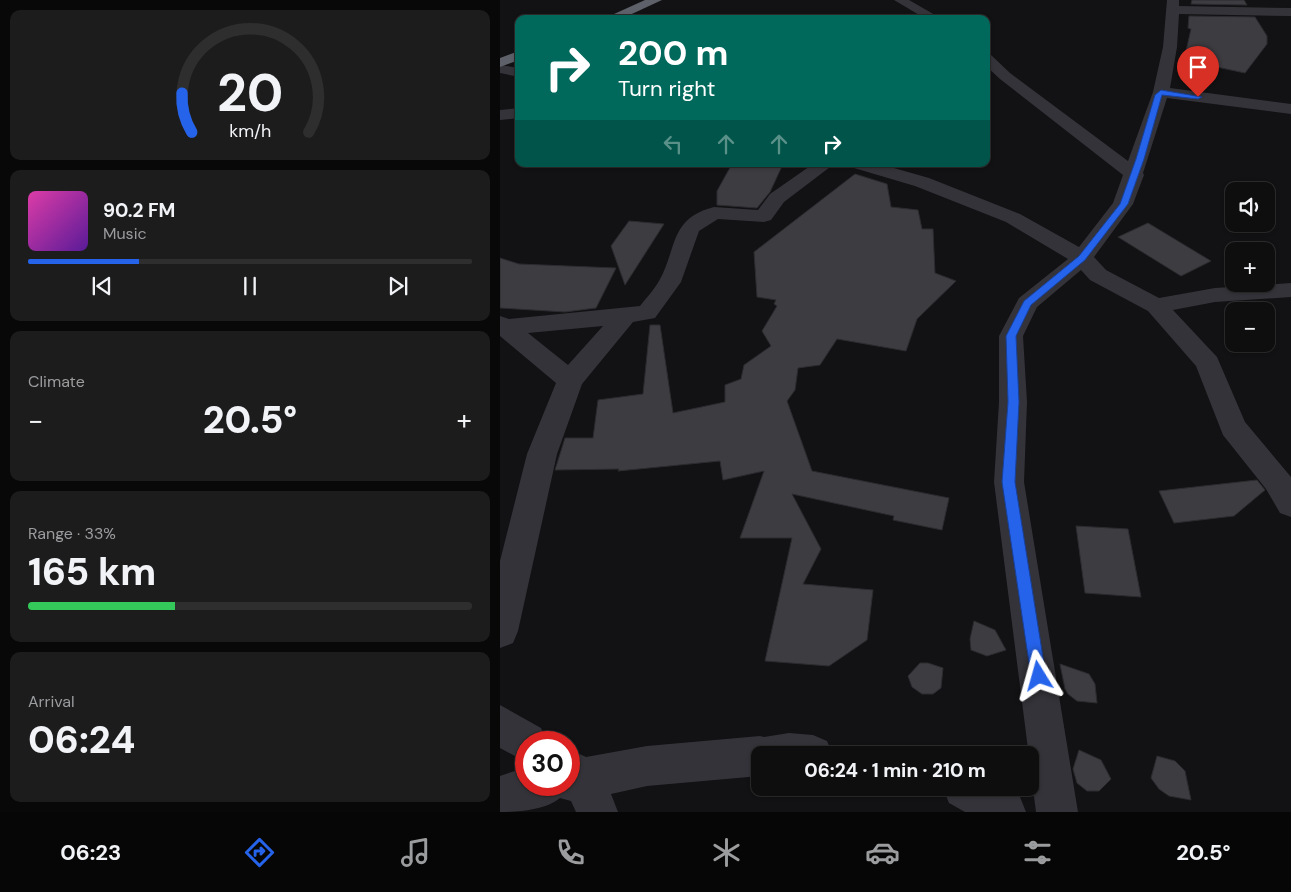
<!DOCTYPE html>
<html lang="en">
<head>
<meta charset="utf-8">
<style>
	body { margin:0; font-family:"DM Sans",sans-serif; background:#1c1c1d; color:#f1f3f6; height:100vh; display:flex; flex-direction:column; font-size:19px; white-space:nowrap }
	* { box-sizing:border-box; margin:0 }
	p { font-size:16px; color:#9b9c9e }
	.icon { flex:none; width:28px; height:28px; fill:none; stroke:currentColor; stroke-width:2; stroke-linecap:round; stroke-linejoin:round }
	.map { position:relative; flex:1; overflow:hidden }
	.side { display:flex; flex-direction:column; gap:10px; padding:10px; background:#080808; width:500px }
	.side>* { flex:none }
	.hud { position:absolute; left:15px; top:15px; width:475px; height:152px; border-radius:10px; box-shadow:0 1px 4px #0004,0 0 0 1px #2e2e2f; background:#00695c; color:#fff; overflow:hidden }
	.tools { position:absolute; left:725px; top:182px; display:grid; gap:10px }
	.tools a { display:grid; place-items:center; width:50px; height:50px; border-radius:10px; background:#0e0e0f; box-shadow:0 1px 4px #0004,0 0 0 1px #2e2e2f; font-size:25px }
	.speed { position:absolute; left:15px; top:731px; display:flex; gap:10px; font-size:25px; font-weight:700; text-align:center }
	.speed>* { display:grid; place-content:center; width:65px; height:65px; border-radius:50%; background:#0e0e0f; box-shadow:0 1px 4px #0004,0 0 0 1px #2e2e2f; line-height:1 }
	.speed .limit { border:8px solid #d22; background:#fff; color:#111 }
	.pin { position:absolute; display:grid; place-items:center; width:42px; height:42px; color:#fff; margin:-51px -21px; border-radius:50% 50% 50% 0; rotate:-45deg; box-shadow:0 0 5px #0007 }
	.pin .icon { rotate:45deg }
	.me { position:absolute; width:55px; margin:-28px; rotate:352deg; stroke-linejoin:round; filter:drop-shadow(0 0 4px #0008) }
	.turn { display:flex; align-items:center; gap:18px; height:105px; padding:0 20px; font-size:22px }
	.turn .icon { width:65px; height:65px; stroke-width:2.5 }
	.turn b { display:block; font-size:35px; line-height:42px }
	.lanes { display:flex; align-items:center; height:48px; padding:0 20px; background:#0003; justify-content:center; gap:25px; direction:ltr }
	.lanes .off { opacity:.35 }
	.big { font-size:38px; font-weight:800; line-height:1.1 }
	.side .tile { flex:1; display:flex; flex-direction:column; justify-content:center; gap:8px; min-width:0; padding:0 18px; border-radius:10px; background:#1c1c1d }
	.side .dial { align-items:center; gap:0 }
	.dial svg { height:130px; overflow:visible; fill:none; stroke:#2e2e2f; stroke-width:7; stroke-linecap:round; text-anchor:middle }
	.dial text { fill:#f1f3f6; stroke:none }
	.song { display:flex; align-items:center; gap:15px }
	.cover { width:60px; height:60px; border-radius:8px; background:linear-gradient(135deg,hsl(320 70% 55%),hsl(270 70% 35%)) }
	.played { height:5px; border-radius:2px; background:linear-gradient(90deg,#2563eb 25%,#2e2e2f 25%) }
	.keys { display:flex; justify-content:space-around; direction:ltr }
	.heat { display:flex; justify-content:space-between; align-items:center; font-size:28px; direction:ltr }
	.charge { height:8px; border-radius:4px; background:linear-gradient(90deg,#34c759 33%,#2e2e2f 0) }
	.trip { position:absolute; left:251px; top:746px; width:288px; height:50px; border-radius:10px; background:#0e0e0f; box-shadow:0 1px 4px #0004,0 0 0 1px #2e2e2f; font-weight:800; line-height:50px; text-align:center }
	.tab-bar { display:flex; height:80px; justify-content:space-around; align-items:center; background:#060606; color:#9b9c9e }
	.tab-bar .icon { width:35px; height:35px }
	.tab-bar .on { color:#2563eb }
	.tab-bar b { font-size:22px; color:#f1f3f6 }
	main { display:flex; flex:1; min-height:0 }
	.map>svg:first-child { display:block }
	.building { fill:#3c3c41; stroke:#2c2c30 }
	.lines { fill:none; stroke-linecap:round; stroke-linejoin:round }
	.street { fill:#333339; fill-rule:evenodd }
	.highway { fill:#5f616a; fill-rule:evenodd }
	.route { fill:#2563eb; stroke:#184099 }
</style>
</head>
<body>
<main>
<section class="side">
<div class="tile dial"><svg viewBox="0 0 100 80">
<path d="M14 69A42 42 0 1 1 86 69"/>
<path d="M14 69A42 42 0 0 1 8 45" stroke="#2563eb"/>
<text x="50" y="56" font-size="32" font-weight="700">20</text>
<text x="50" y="72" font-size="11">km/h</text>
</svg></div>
<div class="tile">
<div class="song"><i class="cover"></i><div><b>90.2 FM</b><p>Music</p></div></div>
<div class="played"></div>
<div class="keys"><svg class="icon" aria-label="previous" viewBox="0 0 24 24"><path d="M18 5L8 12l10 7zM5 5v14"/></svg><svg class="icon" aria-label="pause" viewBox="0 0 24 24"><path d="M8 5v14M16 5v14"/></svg><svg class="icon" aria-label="next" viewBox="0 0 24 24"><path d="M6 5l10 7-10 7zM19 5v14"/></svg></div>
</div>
<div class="tile"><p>Climate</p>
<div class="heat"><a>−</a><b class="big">20.5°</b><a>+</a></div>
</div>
<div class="tile"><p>Range · 33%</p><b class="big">165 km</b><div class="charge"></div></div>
<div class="tile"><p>Arrival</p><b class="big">06:24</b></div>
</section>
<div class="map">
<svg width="791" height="812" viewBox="0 0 791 812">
	<rect width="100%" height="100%" fill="#121214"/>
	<g class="building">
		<path d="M692,0H744L747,5L691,4Z"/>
		<path d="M689,16L755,17L767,36V44L745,73L684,60L691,29L688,28Z"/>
		<path d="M232,164H283L270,192L257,208L217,205V191Z"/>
		<path d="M355,174L387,184L391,207L418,210L422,229H433L435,273L456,281L417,319L406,351L337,339L320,365L298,368L295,390L287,401L312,471L449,498L442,530L393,520L394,516L292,494L321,549L303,584L373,590L367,640L329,666L265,661L292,538H240L264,471L223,480L220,461L118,471L119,469L55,470L65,438H93L98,400L143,394L150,325H160L173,413L225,402V385L241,379L244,365L271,346L262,331L277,306L274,304L276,300L257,297L254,252Z"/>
		<path d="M129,221L164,224L125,285L111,246Z"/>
		<path d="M648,223L711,261L681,276L618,237Z"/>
		<path d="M0,258L19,264L116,268L96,308L65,312L0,308Z"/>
		<path d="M757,480L765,490L734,516L674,523L659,491Z"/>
		<path d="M576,526L628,529L641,597L585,593Z"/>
		<path d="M474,621L495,630L506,650L487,656L471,650L470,639Z"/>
		<path d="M420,663H428L443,668L441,688L433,694H422L412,687L408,676Z"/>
		<path d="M560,664L589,674L595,684L597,703L577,701L568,694L565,689Z"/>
		<path d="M579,750L601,760L611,779L599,791H587L577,783L573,769Z"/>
		<path d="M657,756L675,761L685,771L691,800L669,796L659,789L651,778Z"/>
	</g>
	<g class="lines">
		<g class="street">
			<path d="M394,0H409L442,19H426Z"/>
			<path d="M667,0H679V6L791,8V16L679,14L677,47L670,88L791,104V114L667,98L643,173L644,175L633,204L594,257L606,270L659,298L715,288L791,283V297L715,302L673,310L717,357L745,422L791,477V517L780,513L766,489L723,435L696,366L648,311L590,280L581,270L537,307L523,336L527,402L524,482L578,812H536L494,482L499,402V336L519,298L568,259L506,222L415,186L354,168L352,164H380L429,178L520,214L579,247L613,203L623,175L500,79L486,66V54L491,55L510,73L628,161L653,92L663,47Z"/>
			<path d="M0,65L19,68V77L0,73Z"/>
			<path d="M19,108V118L0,120V110Z"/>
			<path d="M313,164H334L284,202L271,220L264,222L218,219L199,231L181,282L155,318L133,322L82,384L57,454L18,631L13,643L0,648V561L27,454L56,383L0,336V316L9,319L140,306C146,298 154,290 159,281C177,250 169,218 214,207L258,210L270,194ZM103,326L68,365L28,333Z"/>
			<path d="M0,705L41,728L47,742H26V762L0,748Z"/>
			<path d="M289,733L313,735L327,741L333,755H260V776L147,786L111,794L118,812H76L71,801L60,798C46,810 18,812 0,812V776L26,767V785H69V749L86,757L147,746L260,736L264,737Z"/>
			<path d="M443,788H504L520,797L526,812H465L449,803Z"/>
		</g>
		<g class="highway">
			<path d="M145,0H162L121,19H103Z"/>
			<path d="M19,51V60L0,67V58Z"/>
		</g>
	</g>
	<path class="route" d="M661,90L702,97L698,99L662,95L644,159L628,204L585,260L531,305L516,336L519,402L515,482L546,676L544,682L539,684L533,682L531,676L502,482L508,402L506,336L524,301L579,256L620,204L636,159L655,95Z"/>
</svg>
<div class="tools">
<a><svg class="icon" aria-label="sound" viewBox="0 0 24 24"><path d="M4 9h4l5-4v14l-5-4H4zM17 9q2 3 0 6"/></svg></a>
<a>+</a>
<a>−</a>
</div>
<div class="speed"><div class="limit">30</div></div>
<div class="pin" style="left:698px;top:97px;background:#d93025"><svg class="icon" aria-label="arrive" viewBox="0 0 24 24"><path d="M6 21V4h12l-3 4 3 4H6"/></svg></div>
<svg class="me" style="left:539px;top:676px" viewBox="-20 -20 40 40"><path d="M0-17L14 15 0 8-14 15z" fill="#2563eb" stroke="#fff" stroke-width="4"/></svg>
<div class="trip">06:24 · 1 min · 210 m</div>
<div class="hud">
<div class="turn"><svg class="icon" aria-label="right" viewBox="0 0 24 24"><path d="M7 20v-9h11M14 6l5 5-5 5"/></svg><div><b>200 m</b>Turn right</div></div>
<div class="lanes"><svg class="icon off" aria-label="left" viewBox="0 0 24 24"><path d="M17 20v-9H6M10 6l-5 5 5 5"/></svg><svg class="icon off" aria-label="ahead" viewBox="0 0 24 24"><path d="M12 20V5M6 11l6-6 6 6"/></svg><svg class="icon off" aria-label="ahead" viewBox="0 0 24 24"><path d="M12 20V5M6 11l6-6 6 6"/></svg><svg class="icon" aria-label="right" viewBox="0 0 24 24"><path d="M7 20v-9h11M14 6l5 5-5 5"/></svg></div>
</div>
</div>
</main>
<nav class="tab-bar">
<b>06:23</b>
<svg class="icon on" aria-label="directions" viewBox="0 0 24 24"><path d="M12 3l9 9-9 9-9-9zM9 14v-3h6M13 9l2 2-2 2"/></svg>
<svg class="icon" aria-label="music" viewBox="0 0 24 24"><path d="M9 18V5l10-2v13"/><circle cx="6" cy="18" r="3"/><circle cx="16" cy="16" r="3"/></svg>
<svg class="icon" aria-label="phone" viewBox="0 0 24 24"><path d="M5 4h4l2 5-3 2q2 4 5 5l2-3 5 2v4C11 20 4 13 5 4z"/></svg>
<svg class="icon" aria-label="climate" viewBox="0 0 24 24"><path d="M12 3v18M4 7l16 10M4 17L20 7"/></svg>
<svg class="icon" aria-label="car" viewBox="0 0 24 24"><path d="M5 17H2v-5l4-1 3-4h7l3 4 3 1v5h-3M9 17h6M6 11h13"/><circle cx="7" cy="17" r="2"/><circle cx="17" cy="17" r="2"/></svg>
<svg class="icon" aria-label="filters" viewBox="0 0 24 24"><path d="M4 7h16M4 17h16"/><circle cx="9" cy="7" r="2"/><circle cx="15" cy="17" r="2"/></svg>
<b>20.5°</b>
</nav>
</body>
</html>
